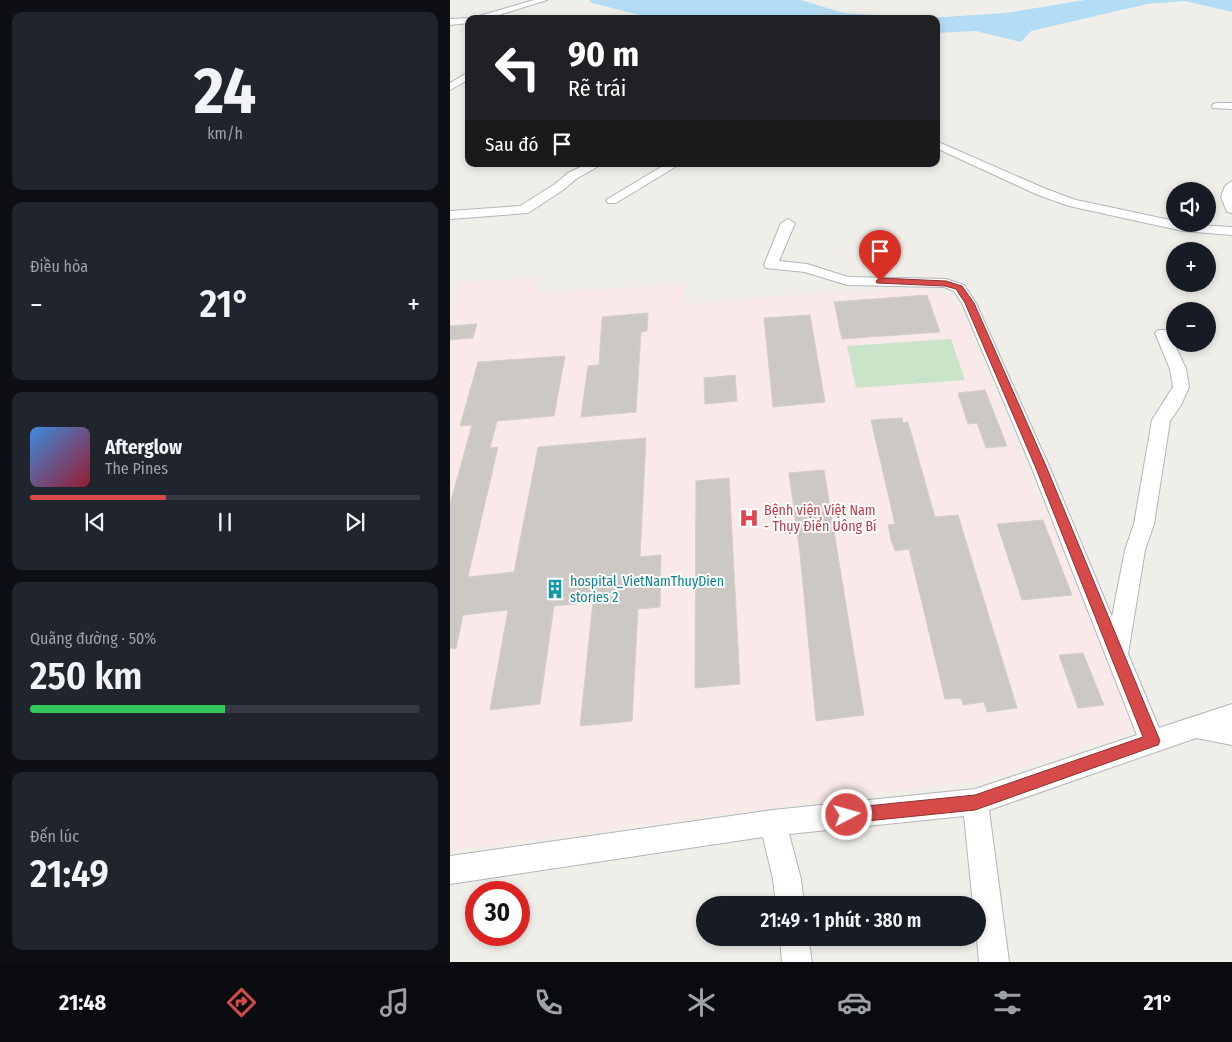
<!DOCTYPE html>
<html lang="vi">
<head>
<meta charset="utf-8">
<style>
	body { margin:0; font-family:"Fira Sans Condensed",sans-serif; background:#20242c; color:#f1f3f6; height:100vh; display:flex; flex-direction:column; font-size:19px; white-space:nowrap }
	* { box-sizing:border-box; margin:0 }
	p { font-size:16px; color:#9ea1a6 }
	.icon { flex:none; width:28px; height:28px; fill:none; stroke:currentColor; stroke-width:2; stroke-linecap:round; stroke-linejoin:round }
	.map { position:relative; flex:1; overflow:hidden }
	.panel { display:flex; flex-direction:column; gap:12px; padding:12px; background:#0d0f14; width:450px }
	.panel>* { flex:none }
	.top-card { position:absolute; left:15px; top:15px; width:475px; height:152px; border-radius:10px; box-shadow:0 2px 8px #0003; background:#202124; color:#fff; overflow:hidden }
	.buttons { position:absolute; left:716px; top:182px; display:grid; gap:10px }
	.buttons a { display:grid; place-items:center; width:50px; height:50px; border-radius:50%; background:#171b24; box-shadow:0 2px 8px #0003; font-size:25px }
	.speed { position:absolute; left:15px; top:881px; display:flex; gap:10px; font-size:25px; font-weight:700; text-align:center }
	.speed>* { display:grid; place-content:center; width:65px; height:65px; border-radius:50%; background:#171b24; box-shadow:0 2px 8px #0003; line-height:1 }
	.speed .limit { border:8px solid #d22; background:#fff; color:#111 }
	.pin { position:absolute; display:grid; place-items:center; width:42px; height:42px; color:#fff; margin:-51px -21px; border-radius:50% 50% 50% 0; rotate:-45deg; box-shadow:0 0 5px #0007 }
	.pin .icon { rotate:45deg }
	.me { position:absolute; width:55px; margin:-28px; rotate:84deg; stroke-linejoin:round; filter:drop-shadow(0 0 4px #0008) }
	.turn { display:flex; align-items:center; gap:18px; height:105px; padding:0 20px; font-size:22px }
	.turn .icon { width:65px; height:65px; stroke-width:2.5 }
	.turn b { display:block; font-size:35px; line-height:42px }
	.then { display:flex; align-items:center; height:48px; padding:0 20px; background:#0003; gap:10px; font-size:19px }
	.big { font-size:38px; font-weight:600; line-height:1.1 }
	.panel .card { flex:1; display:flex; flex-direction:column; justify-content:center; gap:8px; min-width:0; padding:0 18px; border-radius:10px; background:#20242c }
	.panel .dial { align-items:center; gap:0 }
	.dial b { font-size:65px; line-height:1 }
	.song { display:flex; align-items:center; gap:15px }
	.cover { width:60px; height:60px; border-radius:8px; background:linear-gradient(135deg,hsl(210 70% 55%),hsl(350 70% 35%)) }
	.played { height:5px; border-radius:2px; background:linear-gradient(90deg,#d64b49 35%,#363941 35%) }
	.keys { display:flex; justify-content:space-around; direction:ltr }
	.heat { display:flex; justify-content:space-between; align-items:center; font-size:28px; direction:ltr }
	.charge { height:8px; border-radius:4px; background:linear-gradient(90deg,#34c759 50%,#363941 0) }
	.trip { position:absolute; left:246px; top:896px; width:290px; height:50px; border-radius:25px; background:#171b24; box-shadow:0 2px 8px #0003; font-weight:600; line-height:50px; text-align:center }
	.menu { display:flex; height:80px; justify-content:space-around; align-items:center; background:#090b0e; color:#9ea1a6 }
	.menu .icon { width:35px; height:35px }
	.menu .selected { color:#d64b49 }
	.menu b { font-size:22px; color:#f1f3f6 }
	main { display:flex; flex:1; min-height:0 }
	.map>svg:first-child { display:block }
	.medical { fill:#f9e9e8 }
	.green { fill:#cae4c9 }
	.water { fill:#b3ddf5 }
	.building { fill:#ccc9c5; stroke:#d4cfc8 }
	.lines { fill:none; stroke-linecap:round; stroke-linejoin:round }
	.minor-casing { stroke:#b3b5b9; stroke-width:2 }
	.minor { fill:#fff; fill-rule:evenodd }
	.route { fill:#d64b49; stroke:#8b312f }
	.labels { text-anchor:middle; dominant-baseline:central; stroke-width:4; stroke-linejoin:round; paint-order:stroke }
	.health-label { font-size:14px; fill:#be3a42; stroke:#fff; text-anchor:start }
	.culture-label { font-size:14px; fill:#0d838f; stroke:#fff; text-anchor:start }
</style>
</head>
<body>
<main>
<section class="panel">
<div class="card dial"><b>24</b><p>km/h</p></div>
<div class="card"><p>Điều hòa</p>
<div class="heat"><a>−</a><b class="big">21°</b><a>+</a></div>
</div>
<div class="card">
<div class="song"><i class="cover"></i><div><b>Afterglow</b><p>The Pines</p></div></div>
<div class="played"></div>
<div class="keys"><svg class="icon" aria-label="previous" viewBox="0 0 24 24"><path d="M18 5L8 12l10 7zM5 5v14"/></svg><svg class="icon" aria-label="pause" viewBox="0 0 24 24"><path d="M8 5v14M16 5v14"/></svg><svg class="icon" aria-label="next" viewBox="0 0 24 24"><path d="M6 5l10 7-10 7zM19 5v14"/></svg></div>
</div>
<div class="card"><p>Quãng đường · 50%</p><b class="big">250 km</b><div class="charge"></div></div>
<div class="card"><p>Đến lúc</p><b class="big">21:49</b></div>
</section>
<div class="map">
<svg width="782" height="962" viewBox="0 0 782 962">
	<rect width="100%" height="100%" fill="#f0eee9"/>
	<path class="medical" d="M89,278L86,293L234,284V304L381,292L472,288L494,292L507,301L687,731L535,780L0,851V303L5,301L10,282Z"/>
	<path class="green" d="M501,339L515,380L406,388L397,346Z"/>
	<path class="water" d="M139,0H351L394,13L478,18L555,13L635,0H782V12L735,1L697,4L581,31L571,42L526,31L486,33V19H205L142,3Z"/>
	<g class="building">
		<path d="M477,295L490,332L392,339L384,302Z"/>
		<path d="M198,313L197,331L191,332L186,412L131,417L138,366L149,365L152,317Z"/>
		<path d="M360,315L375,402L323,407L314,318Z"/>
		<path d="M27,324L23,338L0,340V326Z"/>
		<path d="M115,356L104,416L47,421L40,448L48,447L18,577L64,572L88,447L196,438L190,557L211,555L210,607L188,609L182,721L130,726L143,602L104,606L90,704L40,710L58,610L13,615L6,649L0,648V504L22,425L10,426L28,362Z"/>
		<path d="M285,375L287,401L255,404L254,378Z"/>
		<path d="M535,390L557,446L536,448L527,423L518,424L508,393Z"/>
		<path d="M452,418L453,423L458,422L485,517L508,515L567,708L537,712L534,702L513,705L511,698L495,699L459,549L445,551L441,540L438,525L445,524L421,420Z"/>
		<path d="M374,470L414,715L366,721L350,554L339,473Z"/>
		<path d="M279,478L290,684L245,688L246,481Z"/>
		<path d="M593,520L622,595L572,600L547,524Z"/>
		<path d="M633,653L654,705L628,708L609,655Z"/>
	</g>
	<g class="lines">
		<defs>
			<g id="minor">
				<path d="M84,0H97L36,19H19V23L0,25V19L22,18Z"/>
				<path d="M19,72V79L0,90V83Z"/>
				<path d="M767,103H782V109L763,108L762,106L763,104Z"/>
				<path d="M486,141L596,189L626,200L725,221V224L782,227V235L733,231L619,206L588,195L486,148Z"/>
				<path d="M137,164H152L126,179L113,190L78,213L0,219V211L70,206L105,184L118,173Z"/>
				<path d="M216,164H230L166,203H158L156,200Z"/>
				<path d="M782,181V213L777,212L771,197L775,186Z"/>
				<path d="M338,219L345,223L329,261L357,264L398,277L496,279L514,285L526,303L599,466L662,617L675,550L684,524L702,420L723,387L720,369L705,333L708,330H718L736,369L739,387L731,405L720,421L704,524L695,550L678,654L709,728L782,704V745L746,738L539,810L559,962H529L527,938L528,905H523L514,816L339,834L351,879L354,905H326L323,879L313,837L0,884V856L323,810L525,789L687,735L581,466L512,303L504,291L494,287L397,285L355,272L316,268L314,265L331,223Z"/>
				<path d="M330,938H358L362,962H332Z"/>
			</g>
		</defs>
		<use href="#minor" class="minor-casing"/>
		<use href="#minor" class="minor"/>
	</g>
	<path class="route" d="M430,278L496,281L512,286L524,303L596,466L710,741L708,745L702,747L525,810L397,823L391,821L389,815L391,810L397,808L525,795L693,737L585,466L515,303L506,289L495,286L427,283L426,281Z"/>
	<defs>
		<symbol id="hospital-bare" viewBox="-9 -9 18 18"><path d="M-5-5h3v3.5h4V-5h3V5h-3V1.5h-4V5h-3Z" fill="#e0444e" stroke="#fff" stroke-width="2.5" paint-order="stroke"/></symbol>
		<symbol id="building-bare" viewBox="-9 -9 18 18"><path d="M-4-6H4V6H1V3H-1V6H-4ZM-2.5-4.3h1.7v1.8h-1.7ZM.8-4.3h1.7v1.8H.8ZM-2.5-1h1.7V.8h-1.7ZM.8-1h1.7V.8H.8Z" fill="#0f9aa8" stroke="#fff" stroke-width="2.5" paint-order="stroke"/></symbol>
	</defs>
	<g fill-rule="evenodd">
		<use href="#hospital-bare" x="285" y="504" width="28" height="28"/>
		<use href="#building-bare" x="91" y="575" width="28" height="28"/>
	</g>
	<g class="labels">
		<g class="health-label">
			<text x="314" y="510">Bệnh viện Việt Nam<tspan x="314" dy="16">- Thụy Điển Uông Bí</tspan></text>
		</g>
		<g class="culture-label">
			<text x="120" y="581">hospital_VietNamThuyDien<tspan x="120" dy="16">stories 2</tspan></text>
		</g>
	</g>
</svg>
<div class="buttons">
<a><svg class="icon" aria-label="sound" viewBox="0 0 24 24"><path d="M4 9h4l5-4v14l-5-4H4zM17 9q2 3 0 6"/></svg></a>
<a>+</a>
<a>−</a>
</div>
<div class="speed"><div class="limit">30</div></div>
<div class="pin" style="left:430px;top:281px;background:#d93025"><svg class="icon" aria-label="arrive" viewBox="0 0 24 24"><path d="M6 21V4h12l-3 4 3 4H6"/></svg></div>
<svg class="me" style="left:397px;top:815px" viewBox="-20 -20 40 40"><circle r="17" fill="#d64b49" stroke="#fff" stroke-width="3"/><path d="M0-11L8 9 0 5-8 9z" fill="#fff"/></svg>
<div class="trip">21:49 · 1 phút · 380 m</div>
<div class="top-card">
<div class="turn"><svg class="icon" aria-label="left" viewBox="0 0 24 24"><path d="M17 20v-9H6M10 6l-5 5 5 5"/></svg><div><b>90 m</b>Rẽ trái</div></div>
<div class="then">Sau đó<svg class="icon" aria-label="arrive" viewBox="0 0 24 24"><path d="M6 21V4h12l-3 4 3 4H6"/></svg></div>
</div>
</div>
</main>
<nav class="menu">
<b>21:48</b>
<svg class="icon selected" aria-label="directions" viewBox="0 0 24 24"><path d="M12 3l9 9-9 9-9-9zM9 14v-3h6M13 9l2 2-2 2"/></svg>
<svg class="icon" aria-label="music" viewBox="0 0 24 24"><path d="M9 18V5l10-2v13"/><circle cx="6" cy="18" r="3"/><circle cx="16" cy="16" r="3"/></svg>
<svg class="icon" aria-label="phone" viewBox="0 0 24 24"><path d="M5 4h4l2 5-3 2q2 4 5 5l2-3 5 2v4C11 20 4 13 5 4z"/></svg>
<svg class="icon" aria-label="climate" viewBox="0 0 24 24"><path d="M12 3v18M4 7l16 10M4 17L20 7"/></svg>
<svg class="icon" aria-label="car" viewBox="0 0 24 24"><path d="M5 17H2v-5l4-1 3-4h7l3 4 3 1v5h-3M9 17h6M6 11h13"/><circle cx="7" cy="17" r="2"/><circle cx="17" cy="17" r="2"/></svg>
<svg class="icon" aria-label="filters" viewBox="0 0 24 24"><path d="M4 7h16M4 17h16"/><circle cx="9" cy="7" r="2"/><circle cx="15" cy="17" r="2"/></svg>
<b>21°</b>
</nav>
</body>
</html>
